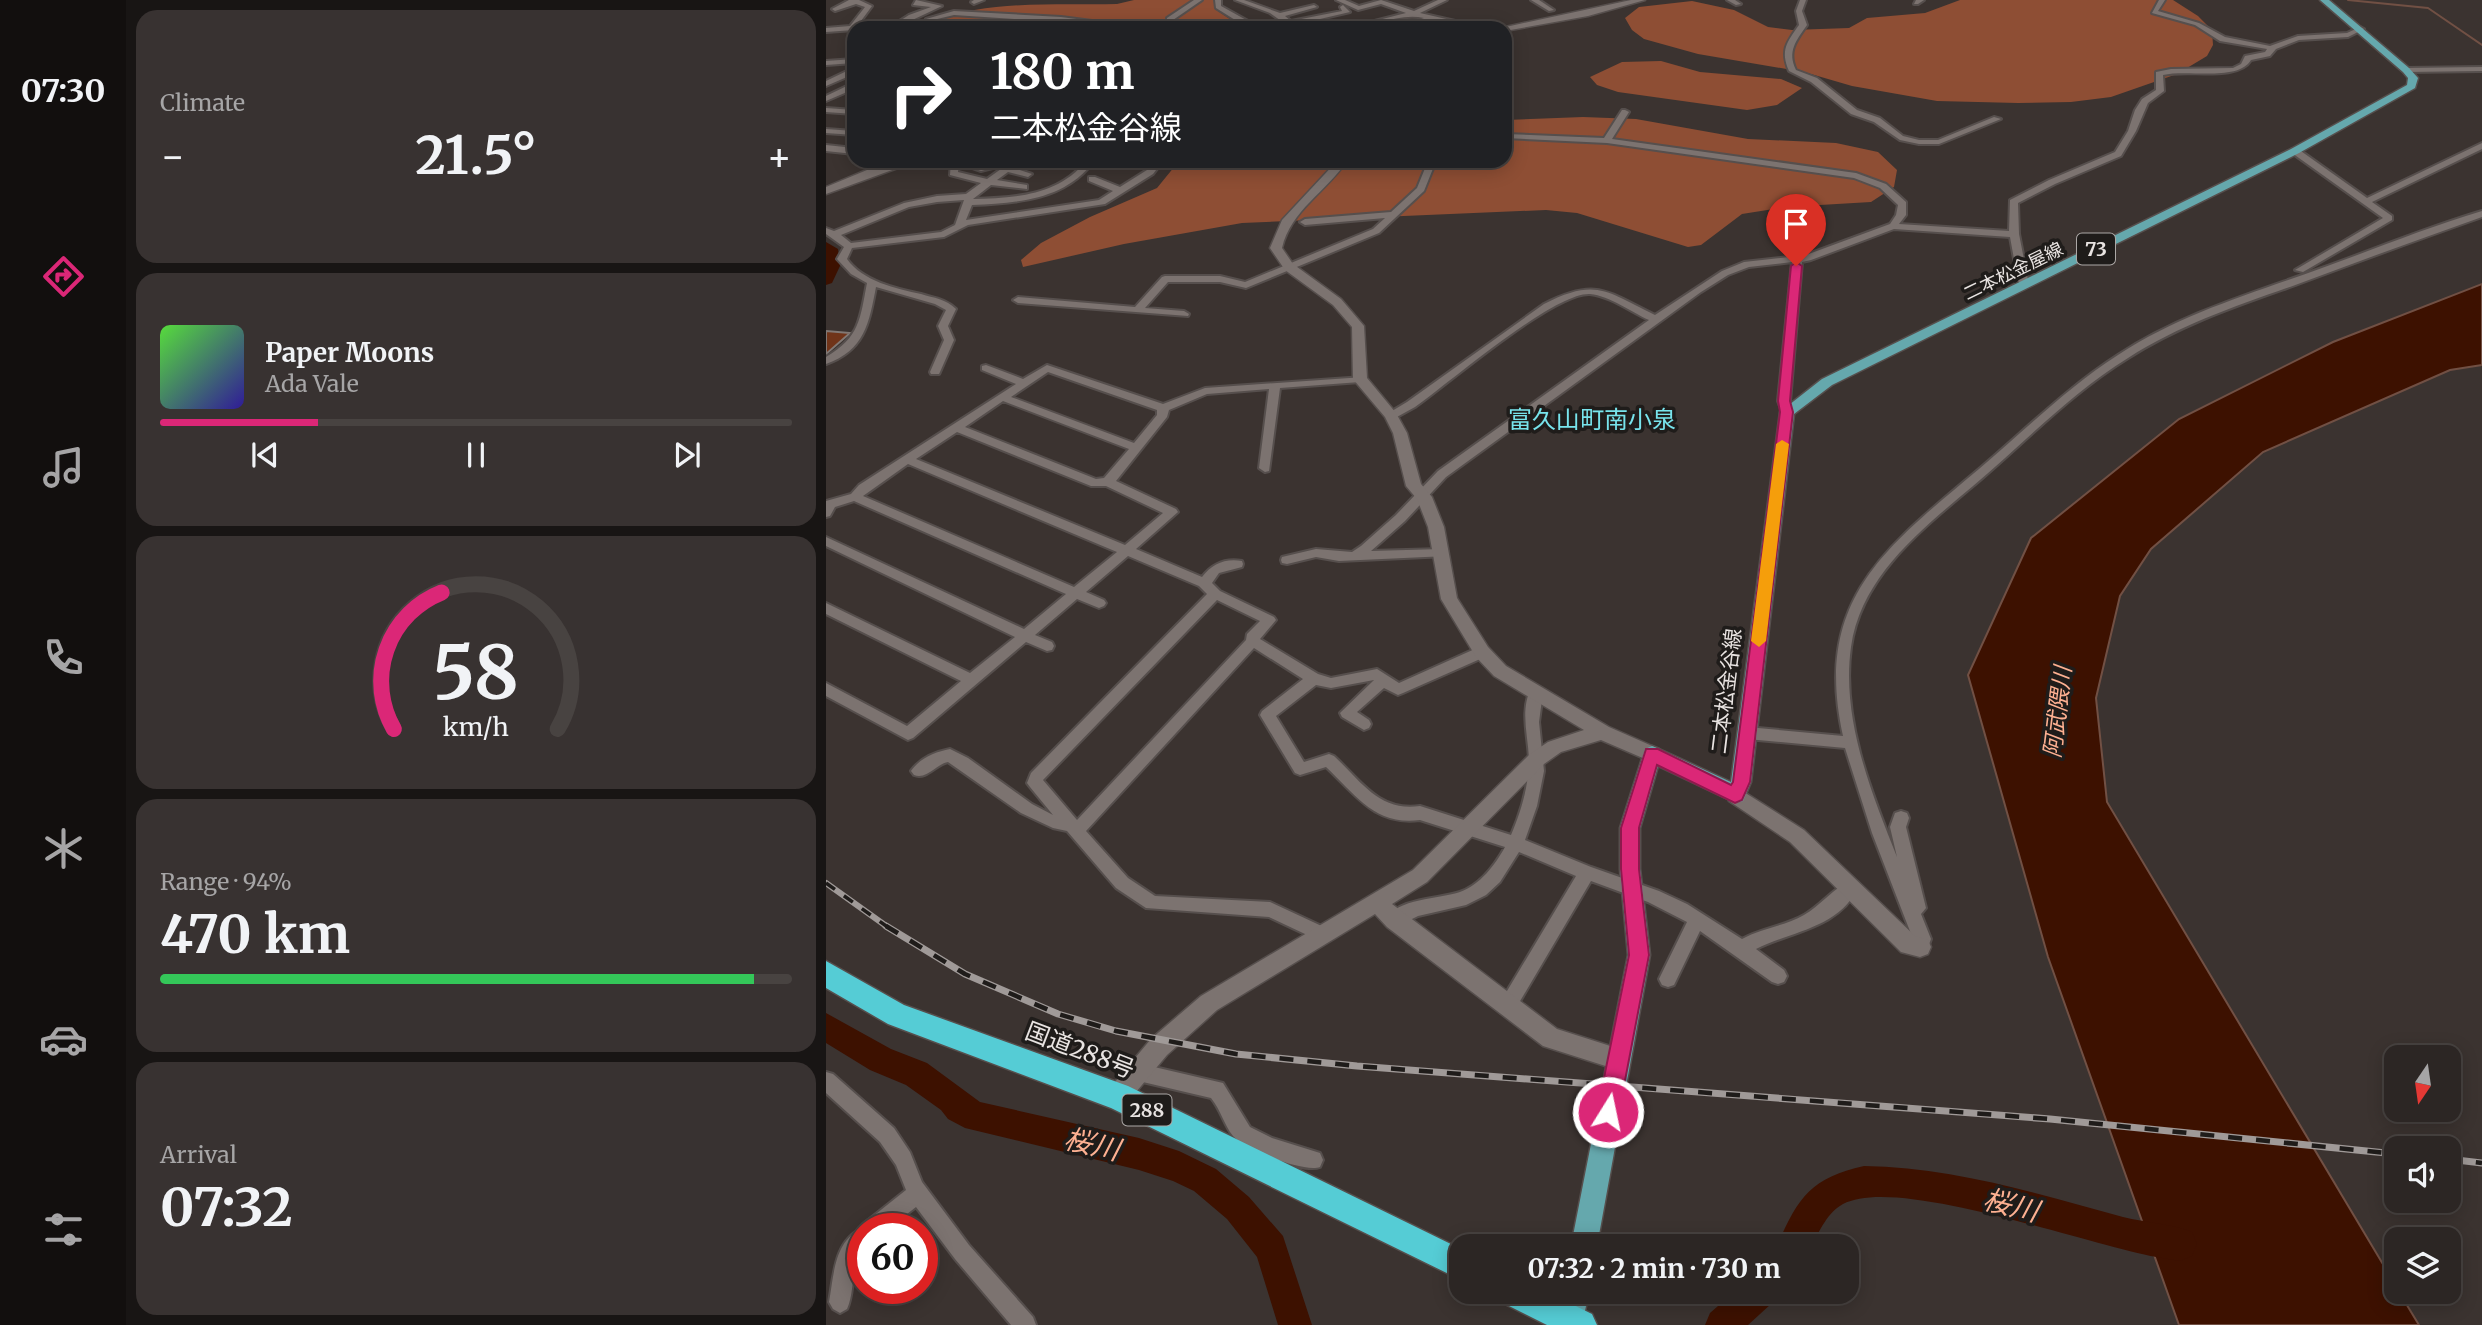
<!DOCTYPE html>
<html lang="en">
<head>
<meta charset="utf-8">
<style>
	body { margin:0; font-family:Merriweather,"Noto Sans JP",serif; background:#383231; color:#f1f3f6; height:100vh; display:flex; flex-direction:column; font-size:26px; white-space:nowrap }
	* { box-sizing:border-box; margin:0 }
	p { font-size:23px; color:#a6a5a6 }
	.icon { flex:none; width:38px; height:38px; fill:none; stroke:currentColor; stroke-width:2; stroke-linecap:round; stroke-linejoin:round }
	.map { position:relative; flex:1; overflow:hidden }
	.panel { display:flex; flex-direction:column; gap:10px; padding:10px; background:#181514; width:700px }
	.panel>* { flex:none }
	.banner { position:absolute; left:21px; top:21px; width:665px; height:147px; border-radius:21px; box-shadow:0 4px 18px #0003,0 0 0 2px #484341; background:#202124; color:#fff; overflow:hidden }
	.needle { width:46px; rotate:193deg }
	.tools { position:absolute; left:1558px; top:1045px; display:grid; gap:14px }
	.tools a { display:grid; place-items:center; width:77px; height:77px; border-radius:14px; background:#2c2624; box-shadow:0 4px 18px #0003,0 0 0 2px #484341; font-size:35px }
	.speed { position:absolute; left:21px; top:1213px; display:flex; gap:14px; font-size:35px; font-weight:700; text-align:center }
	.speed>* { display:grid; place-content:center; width:91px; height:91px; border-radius:50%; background:#2c2624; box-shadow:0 4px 18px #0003,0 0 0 2px #484341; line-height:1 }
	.speed .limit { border:10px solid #d22; background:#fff; color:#111 }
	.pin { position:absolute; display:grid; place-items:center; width:60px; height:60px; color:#fff; margin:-72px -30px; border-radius:50% 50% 50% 0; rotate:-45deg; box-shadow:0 0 7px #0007 }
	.pin .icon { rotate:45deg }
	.me { position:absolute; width:77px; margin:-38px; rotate:10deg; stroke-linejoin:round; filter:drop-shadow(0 0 5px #0008) }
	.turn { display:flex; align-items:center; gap:24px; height:147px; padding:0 28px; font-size:32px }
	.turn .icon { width:91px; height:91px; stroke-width:2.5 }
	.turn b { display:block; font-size:49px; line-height:60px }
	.big { font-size:52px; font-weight:700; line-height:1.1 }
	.panel .tile { flex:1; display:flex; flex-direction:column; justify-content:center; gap:10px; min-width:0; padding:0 24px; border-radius:21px; background:#383231 }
	.panel .dial { align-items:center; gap:0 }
	.dial svg { height:182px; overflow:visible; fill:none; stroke:#484341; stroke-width:7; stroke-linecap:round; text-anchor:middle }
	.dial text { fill:#f1f3f6; stroke:none }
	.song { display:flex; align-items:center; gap:21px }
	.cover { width:84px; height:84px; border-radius:10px; background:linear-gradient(135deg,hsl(110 70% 55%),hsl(250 70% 35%)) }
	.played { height:7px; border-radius:4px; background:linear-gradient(90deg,#db2777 25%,#484341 25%) }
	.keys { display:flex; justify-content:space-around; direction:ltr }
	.heat { display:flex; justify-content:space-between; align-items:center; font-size:38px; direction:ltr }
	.charge { height:10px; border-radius:5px; background:linear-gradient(90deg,#34c759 94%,#484341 0) }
	.trip { position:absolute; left:623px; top:1234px; width:410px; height:70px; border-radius:21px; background:#2c2624; box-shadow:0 4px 18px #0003,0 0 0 2px #484341; font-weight:700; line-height:70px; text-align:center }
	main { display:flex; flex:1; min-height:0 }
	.menu { display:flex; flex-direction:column; width:126px; justify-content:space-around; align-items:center; background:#120f0e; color:#a6a5a6 }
	.menu .icon { width:49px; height:49px }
	.menu .on { color:#db2777 }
	.menu b { font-size:32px; color:#f1f3f6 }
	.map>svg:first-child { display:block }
	.forest { fill:#8e4e34 }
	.water { fill:#3d1100; stroke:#715044; stroke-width:2 }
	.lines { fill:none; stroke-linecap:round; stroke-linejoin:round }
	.stream { stroke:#715044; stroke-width:2 }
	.river { fill:#3d1100; fill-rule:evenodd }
	.building { fill:#703419; stroke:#817874; stroke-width:2 }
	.street-casing { stroke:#564f4d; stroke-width:4 }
	.secondary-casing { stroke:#564f4d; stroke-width:3 }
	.primary-casing { stroke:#564f4d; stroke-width:3 }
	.highway-casing { stroke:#564f4d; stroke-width:3 }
	.street { fill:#7c7370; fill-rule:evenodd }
	.secondary { fill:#7c7370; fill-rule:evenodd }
	.primary { fill:#65a8ad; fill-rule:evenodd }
	.highway { fill:#55ccd5; fill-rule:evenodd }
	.rail-far1-casing { stroke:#a09a98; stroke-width:6 }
	.rail-casing { stroke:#a09a98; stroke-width:7 }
	.rail-far1 { stroke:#1f1c1a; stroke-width:3.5; stroke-dasharray:11; stroke-linecap:butt }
	.rail { stroke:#1f1c1a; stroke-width:4.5; stroke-dasharray:14; stroke-linecap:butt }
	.route { fill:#db2777; stroke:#8e194d; stroke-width:2 }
	.slow { fill:#f59e0b }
	.labels { text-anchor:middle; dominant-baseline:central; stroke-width:7; stroke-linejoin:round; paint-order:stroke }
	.far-street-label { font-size:18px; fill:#e9e4e2; stroke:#1f1c1a }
	.shield { fill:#1f1c1a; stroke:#aca8a6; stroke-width:2 }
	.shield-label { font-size:19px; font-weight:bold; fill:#e9e4e2 }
	.street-label { font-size:21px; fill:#e9e4e2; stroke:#1f1c1a }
	.water-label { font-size:23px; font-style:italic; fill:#fdb091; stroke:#1f1c1a }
	.quarter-label { font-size:24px; fill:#78e4ec; stroke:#1f1c1a }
	.near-street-label { font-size:24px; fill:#e9e4e2; stroke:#1f1c1a }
	.near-water-label { font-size:28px; font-style:italic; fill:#fdb091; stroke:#1f1c1a }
</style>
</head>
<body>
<main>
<nav class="menu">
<b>07:30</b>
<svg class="icon on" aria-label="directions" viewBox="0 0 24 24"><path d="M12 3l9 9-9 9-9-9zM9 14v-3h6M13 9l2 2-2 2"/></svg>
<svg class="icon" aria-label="music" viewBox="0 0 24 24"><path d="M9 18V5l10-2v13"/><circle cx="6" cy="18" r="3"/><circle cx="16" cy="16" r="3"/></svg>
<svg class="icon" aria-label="phone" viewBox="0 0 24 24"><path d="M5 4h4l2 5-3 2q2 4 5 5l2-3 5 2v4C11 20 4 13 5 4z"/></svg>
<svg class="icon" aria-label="climate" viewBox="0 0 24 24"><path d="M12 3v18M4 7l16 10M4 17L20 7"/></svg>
<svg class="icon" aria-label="car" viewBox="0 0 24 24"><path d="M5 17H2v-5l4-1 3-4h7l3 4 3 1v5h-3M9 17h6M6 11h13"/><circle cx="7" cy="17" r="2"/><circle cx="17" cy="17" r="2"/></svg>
<svg class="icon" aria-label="filters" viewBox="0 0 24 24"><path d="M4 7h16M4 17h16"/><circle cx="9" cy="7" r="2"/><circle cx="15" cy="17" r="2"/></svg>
</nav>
<section class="panel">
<div class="tile"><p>Climate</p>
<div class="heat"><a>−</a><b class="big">21.5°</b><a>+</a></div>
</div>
<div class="tile">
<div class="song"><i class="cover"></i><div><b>Paper Moons</b><p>Ada Vale</p></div></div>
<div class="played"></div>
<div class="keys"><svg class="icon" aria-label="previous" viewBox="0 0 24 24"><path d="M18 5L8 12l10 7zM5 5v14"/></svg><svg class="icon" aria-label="pause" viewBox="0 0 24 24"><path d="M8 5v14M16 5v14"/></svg><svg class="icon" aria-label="next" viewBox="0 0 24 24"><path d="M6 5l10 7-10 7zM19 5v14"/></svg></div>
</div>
<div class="tile dial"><svg viewBox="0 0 100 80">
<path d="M14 69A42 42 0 1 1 86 69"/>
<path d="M14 69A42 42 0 0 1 35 9" stroke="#db2777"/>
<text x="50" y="56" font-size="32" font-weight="700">58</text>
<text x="50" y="72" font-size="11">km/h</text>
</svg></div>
<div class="tile"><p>Range · 94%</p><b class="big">470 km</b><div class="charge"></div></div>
<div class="tile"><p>Arrival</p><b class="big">07:32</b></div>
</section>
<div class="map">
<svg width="1656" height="1325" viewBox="0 0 1656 1325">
	<rect width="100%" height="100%" fill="#3b3330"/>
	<g class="forest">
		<path d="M308,0H389V9L417,28H116L107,26V21C164,0 229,5 291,4Z"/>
		<path d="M1134,0H1347L1372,16L1386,30L1387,45L1381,56L1351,74L1285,97L1245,102L1192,103L1111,101L1026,86L978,72L872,54L818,39L806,30L799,18L813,7L866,1L908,10L942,27L966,30L1023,28L1041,18L1099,13Z"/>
		<path d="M835,61L874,72L955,79L976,88L951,105L921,110L792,92L771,85L764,77L796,62Z"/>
		<path d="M757,117L810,119L922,139L1010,143L1052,152L1071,170L1068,187L1045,202L960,207L916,214L875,245L862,247L751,213L720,210L416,223L298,244L197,267L195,260L215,243L264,217L331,188L353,161H679V120Z"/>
	</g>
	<path class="water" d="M1656,284V365L1624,370L1437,452L1325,549L1294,596L1270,698L1281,802L1570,1286V1292H1573L1593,1325H1353L1222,957L1142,675L1205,538L1353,419L1507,342Z"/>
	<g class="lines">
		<path class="stream" d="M1522,0L1602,8L1656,45"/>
		<g class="river">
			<path d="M0,242L12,249L14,266L6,283L0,285Z"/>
			<path d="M0,1013L65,1049L101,1063L154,1102L313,1138L353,1151L390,1169L423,1197L457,1236L486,1325H452L431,1257L401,1219L368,1191L347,1181L313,1170L139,1128L122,1119L115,1110L80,1085L44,1070L0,1043Z"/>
			<path d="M1038,1166C1127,1167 1212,1194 1297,1217C1320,1223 1344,1223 1366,1232L1371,1244L1366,1256L1354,1261L1336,1258C1269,1248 1072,1174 1017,1204C1002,1212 993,1231 986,1246H951C972,1197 985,1178 1038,1166Z"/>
			<path d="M908,1292H950L945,1304L922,1325H879L884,1313Z"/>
		</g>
	</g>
	<path class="building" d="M0,331L24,333L0,354Z"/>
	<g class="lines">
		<defs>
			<g id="street">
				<path d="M23,0H33L46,6L32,25L72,22L83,15L105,7L87,5L90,0L116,6L80,23L96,28L74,26L28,28V30L0,32V28L24,26L39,7L30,4L9,11L6,9Z"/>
				<path d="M148,0H158L148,4L145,2Z"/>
				<path d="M368,0H376L347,20L349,25L346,28H338L341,25V18Z"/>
				<path d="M389,0H395V6L422,21L430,28H422L390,8Z"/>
				<path d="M409,0H418L454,13L488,5L491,7L459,16L465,21L516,11L514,7L517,5L524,12L464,26L438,28L458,23L444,13Z"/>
				<path d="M510,0H519L533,6L555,0L588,11L612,0H621L594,13L660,28C642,28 626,21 608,20C596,20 583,28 569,28L598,18C573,12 547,28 521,28L580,13L555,4L532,10Z"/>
				<path d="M705,0H713L728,10L723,11Z"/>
				<path d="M901,0H909L915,4L910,5Z"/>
				<path d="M974,0H980L976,11L981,25C970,41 961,51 970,70L991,78L1031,110L1054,118L1077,136L1093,140H1112L1168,117L1175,119L1113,144H1093L1074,140L1048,122L1025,114L985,82L963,71C954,50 961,42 973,25L970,11Z"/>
				<path d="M1090,0H1098L1092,4H1088Z"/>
				<path d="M1333,0H1339L1332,11L1373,23L1399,37L1444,46L1472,36L1521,33L1534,27L1538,29L1522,37L1473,40L1450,49L1444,56L1425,60C1412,82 1361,69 1337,75L1338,91L1322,103L1310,131L1295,156L1229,184L1192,203L1193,234L1202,280L1205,284L1203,286H1197L1192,281L1184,237L1068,229L985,260L976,262L964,401L967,412L965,414H957L952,401L966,262L923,267L902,275L875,292L620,477L579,521L545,551L616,549L621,550L622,553L621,556L513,561L490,557L461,564L456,563L455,560L456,557L490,549L526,552L535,546L570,515L612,471L823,320C805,312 784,296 764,294C728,292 622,384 589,407L569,418H561V414L581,402L718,304C771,277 781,292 829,315L896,271L918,262L980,255L1064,224L1070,215L1072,205L1054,188L1028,178L781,143L679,138V134L778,138L796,110H799L803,112L786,139L1030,173L1060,184L1080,202V215L1073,224L1183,231L1184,200L1223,180L1289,152L1302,131L1309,110L1316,99L1330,90V72L1345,69L1407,68L1415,64L1419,56L1439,52L1441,49L1394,41L1369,25L1326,13Z"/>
				<path d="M128,11L235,17L320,28L128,15L107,20L113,28H105L100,19Z"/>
				<path d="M28,59V63L0,65V61Z"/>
				<path d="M1656,67V71L1580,72L1576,70L1580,68Z"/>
				<path d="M25,69H28V74L0,86V81Z"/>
				<path d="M25,84H28V89L0,101V96Z"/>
				<path d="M0,108L28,110V114L0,112Z"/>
				<path d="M0,129L28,131V135L0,133Z"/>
				<path d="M1656,143V149L1546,202L1566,216V220L1477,272L1469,270L1557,218L1466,153V149H1472L1541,198Z"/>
				<path d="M0,145L28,148V154L0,151Z"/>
				<path d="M94,161H102L101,168H95Z"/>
				<path d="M125,161H143L156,165L173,161H196L188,168L206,174L202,177L182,172L171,180L201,185V189L165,185L147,199C188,198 232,196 260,161H268C239,200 192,203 146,205L140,220L273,200L287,191L263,181V177H269L294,187L321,170L329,161H337L327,174L279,204L142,225L118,237L26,248L21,259C36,281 71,289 95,294C108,298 120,299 130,309L122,326L128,340L114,372L113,374H105L104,372L118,340L112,326L120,310L109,304L50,287C43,323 39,350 0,364V357C34,337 34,319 41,283L25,274L11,259L18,247L0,234V228L8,231L78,203L111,196L140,194L155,183L124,175ZM133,163L155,171L182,164L161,179L132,172ZM138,200L129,225L115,232L25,243L15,235L83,207L111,202Z"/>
				<path d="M602,161H610L598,191L553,233L420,288L394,282H342L319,308L358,311L363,314L362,316L192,303L187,300L192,297L309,307L336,277L339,276H394L419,282L547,229L559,218L479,225L474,222L479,219L565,212L591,188Z"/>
				<path d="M1656,211V217C1594,239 1533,261 1472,284C1413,305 1355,324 1302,358C1245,393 1198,443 1147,486C1096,529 1035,576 1025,647C1015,718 1045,792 1071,857L1064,827L1069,813L1075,811L1081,813L1083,818L1080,827L1100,908L1095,914L1105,939L1100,953L1094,955L1088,953L1085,947L1087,939L1046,833L1019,748L921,739L916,737L914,733L916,729L921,727L1017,736C987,600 1059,548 1153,469C1199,430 1242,387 1292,355C1354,314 1427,293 1496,268C1549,249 1602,227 1656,211Z"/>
				<path d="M160,365L197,379L221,365L337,404L379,388L538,377L539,379L534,382L454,388L443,471L439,472L433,468L443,389L381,394L343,410L341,417L290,481L350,509L352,512L310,549L376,577C386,564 399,558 416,561L417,564L416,567L393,573L386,583L394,591L448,617L450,620L434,639L492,674L505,678L551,669L573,683L651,648H661L663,652L661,656L577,693L572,695L558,688L531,712L543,720L545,724L543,728L538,730L516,717L514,713L548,680L505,688L490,685L450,716L478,762L503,754L508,756C535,781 553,812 594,806L685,835C695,812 703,785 703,759C702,735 694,711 705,688H715L717,692L713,722L718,771L711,806L699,840L765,867L833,891L861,904L916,939C936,928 959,926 978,915C993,907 1010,886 1023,882L1029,884L1031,889C1013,928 963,932 930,949L958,970L961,976L958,982L952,984L946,982L874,931L848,985L842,987L836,985L833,979L861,922L822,902L765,881L687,1013L681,1016L675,1013L672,1007L675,1001L750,876L693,852L674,882L660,895L640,905L592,916L568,928L562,925L560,920C570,898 614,899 634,892C654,885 669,865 679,847L594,820C549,826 530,795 500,767L474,775L469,773L434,715L436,711L477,679L428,648L260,831L302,878L329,896L444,902L502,929L504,934L502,939L496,942L443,917L320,908L290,888L241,831L227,828L195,813L122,762C110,764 101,780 88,775L85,771C94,758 109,752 124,749L142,758L206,804L227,815L204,787L201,783L205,773L381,594L373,586L302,556L260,592L278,600L280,603L278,606L273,608L251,599L209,635L226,642L228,646L226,650L221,651L200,642L87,738L82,740L0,696V683L81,726L135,681L0,614V603L144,673L189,637L0,546V537L198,629L240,594L28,501L9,507L4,516L0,517V501L25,494L33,485L190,384L156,370V366ZM222,372L331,410V415L308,443L185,397ZM177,401L303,449L278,478L270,479L139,427ZM131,432L265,486H280L337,513L299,545L90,459ZM82,464L291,552L248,587L37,496ZM391,600L434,621L421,634L420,640L251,820L217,780Z"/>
				<path d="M311,1063L397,1083L424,1127L446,1138L494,1153L497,1160L494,1167C478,1173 419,1150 407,1136C398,1125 395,1110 385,1098L304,1079L302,1072L304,1065Z"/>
				<path d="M0,1072L7,1074L68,1128L84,1152L96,1182L143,1245L207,1317L210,1325H185L129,1259L90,1207L63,1228H37V1254C24,1268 29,1292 21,1309L14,1313L7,1309L3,1302C8,1275 8,1240 37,1228H38L41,1221L80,1190L70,1165L54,1142L0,1093Z"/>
			</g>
			<g id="secondary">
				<path d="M805,0H819L762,16L679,31V28H675Z"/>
				<path d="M74,161H91L0,194V187L41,170Z"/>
				<path d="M511,161H521C500,192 465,210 456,248L467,264L515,299L538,326L541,378L570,413L581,433L595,484L606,497L618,527L631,598L662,647L680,666L783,727L833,749L835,754L833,759L826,762L775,740L735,752L718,764L601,882L566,904L731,1029L800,1051L803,1059L800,1067L792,1070L717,1046L561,927L549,914L391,1010L341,1055L300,1104L292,1108L284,1104L280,1096L284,1088L325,1039L375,996L587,870L704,754L722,742L758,730L668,676L650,657L615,599L602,527L591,499L580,486L567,433L559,417L527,379L526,327L507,305L459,270L444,248L456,220Z"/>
				<path d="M910,787L978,830L1089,936L1102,940L1105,947L1102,954L1094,957L1075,952L964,842L903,801L900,795L903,789Z"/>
			</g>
			<g id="primary">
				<path d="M1494,0H1503L1583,68L1592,78L1589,88L1473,153L1006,385L968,414L925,782L917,801L910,803L832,766L814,828V869L824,955L771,1246H745L802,955L794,869V828L819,749L826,746L833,749L905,782L954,412L996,379L1465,149L1581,85L1582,78L1577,72Z"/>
				<path d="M737,1292H763L756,1325H734L732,1319Z"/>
			</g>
			<g id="highway">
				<path d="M0,961L78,1005L302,1086L635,1249V1280L285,1108L62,1024L0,988Z"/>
				<path d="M672,1292H721L766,1314L771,1325H721L677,1303Z"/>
			</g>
		</defs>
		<use href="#street" class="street-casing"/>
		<use href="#secondary" class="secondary-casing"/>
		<use href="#primary" class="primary-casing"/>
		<use href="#highway" class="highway-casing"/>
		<use href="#street" class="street"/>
		<use href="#secondary" class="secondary"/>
		<use href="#primary" class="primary"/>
		<use href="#highway" class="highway"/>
		<defs>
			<path id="rail-far1" d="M0,883L63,928"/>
			<g id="rail">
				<path d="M60,926L139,974L232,1014L290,1031L410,1054L531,1066L1224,1119L1570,1154"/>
				<path d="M1622,1159L1656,1163"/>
			</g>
		</defs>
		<use href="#rail-far1" class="rail-far1-casing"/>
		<use href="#rail" class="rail-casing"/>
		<use href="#rail-far1" class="rail-far1"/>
		<use href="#rail" class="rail"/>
	</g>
	<path class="route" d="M970,262L976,266L964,401L967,412L924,782L916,800L909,803L831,765L813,828V869L823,955L793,1112L790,1120L782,1123L775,1120L771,1112L803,955L795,869V828L820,749H832L905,785L907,782L954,412L952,401L965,266Z"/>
	<path class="slow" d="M956,440L963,444L940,641L933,647L925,641L950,444Z"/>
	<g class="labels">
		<g class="far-street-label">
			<text transform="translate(1187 271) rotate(-26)">二本松金屋線</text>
		</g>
		<g class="shield">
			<rect x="1251" y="233.5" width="38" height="31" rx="5"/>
			<rect x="296.5" y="1094.5" width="49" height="31" rx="5"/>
		</g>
		<g class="shield-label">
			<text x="1270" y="249">73</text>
			<text x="321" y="1110">288</text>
		</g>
		<g class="street-label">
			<text transform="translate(900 691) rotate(-83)">二本松金谷線</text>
		</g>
		<g class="water-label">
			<text transform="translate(1231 712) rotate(-83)">阿武隈川</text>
		</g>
		<g class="quarter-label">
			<text x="766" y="419">富久山町南小泉</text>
		</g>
		<g class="near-street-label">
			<text transform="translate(254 1050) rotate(21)">国道288号</text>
		</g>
		<g class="near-water-label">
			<text transform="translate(266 1144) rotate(13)">桜川</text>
			<text transform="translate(1185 1205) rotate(14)">桜川</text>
		</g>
	</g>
</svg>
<div class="tools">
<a><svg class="needle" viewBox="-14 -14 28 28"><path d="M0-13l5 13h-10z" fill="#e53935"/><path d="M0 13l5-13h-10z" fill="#a6a5a6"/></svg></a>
<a><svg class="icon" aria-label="sound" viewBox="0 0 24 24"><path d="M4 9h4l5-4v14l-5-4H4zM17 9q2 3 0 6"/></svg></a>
<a><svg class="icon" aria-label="layers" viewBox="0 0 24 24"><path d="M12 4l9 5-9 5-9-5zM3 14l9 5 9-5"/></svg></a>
</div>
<div class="speed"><div class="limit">60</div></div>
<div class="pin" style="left:970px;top:266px;background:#d93025"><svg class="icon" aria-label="arrive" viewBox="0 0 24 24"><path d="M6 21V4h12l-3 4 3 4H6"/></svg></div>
<svg class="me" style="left:782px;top:1112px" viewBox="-20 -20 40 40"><circle r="17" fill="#db2777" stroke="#fff" stroke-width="3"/><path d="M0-11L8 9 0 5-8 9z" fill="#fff"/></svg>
<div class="trip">07:32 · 2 min · 730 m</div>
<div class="banner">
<div class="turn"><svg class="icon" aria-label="right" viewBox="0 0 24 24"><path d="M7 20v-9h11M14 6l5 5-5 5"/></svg><div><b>180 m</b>二本松金谷線</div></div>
</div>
</div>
</main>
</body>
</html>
